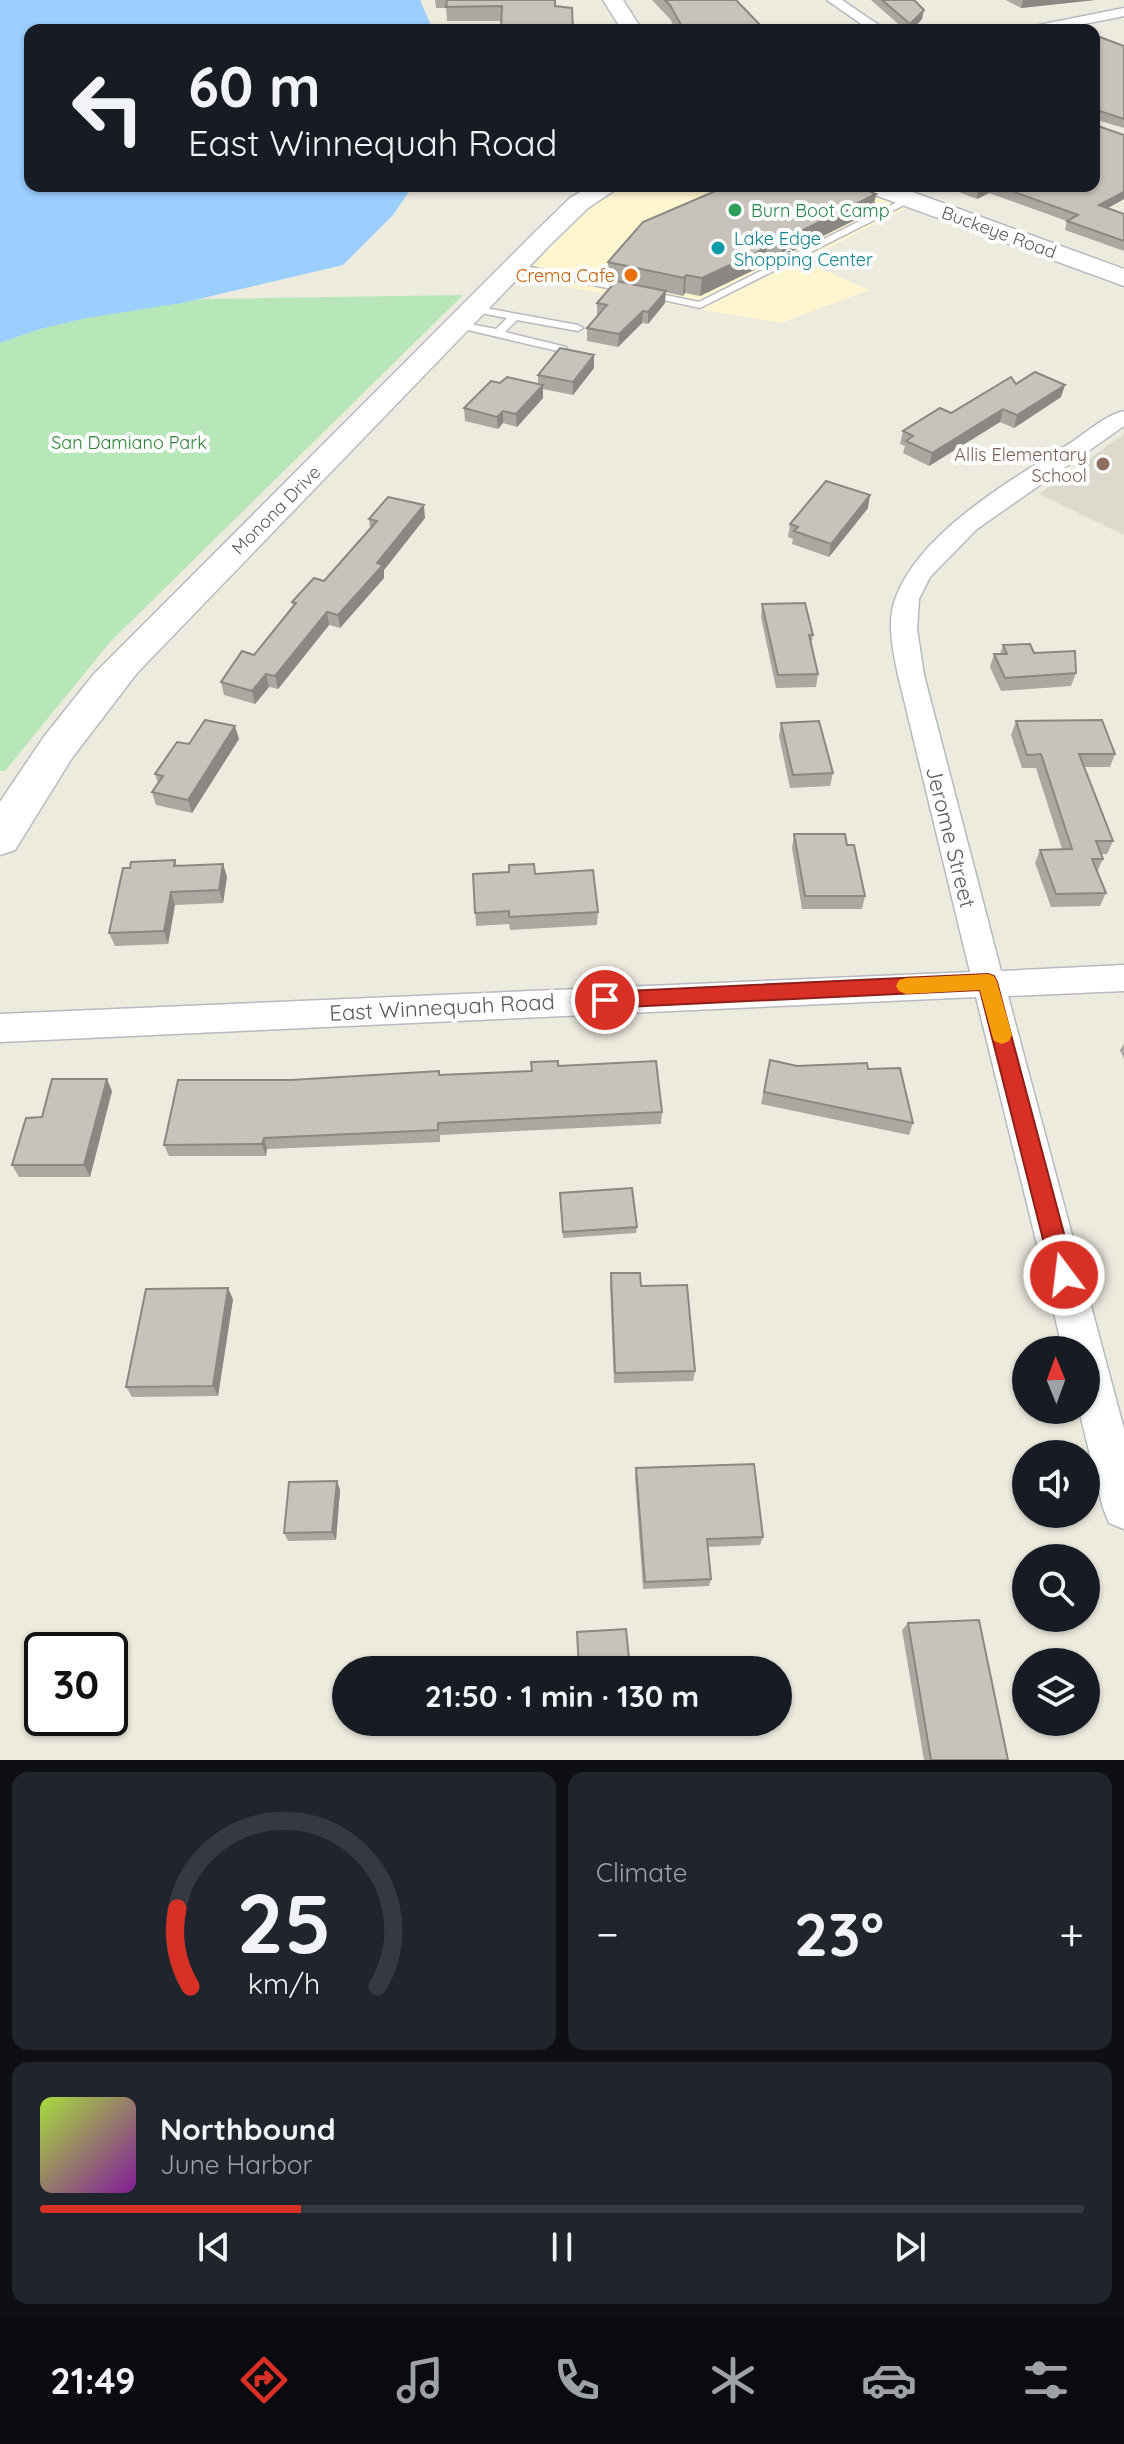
<!DOCTYPE html>
<html lang="en">
<head>
<meta charset="utf-8">
<style>
	body { margin:0; font-family:Quicksand,sans-serif; background:#20242c; color:#f1f3f6; height:100vh; display:flex; flex-direction:column; font-size:30px; white-space:nowrap }
	* { box-sizing:border-box; margin:0 }
	p { font-size:26px; color:#9ea1a6 }
	.icon { flex:none; width:44px; height:44px; fill:none; stroke:currentColor; stroke-width:2; stroke-linecap:round; stroke-linejoin:round }
	.map { position:relative; height:1760px; overflow:hidden }
	.drawer { display:flex; flex-direction:column; gap:12px; padding:12px; background:#0d0f14; flex:1 }
	.drawer>* { flex:none }
	.top-card { position:absolute; left:24px; top:24px; width:1076px; height:168px; border-radius:16px; box-shadow:0 2px 6px #0004; background:#171b24; color:#f1f3f6; overflow:hidden }
	.needle { width:52px; rotate:359deg }
	.tools { position:absolute; left:1012px; top:1336px; display:grid; gap:16px }
	.tools a { display:grid; place-items:center; width:88px; height:88px; border-radius:50%; background:#171b24; box-shadow:0 2px 6px #0004; font-size:40px }
	.speed { position:absolute; left:24px; top:1632px; display:flex; gap:16px; font-size:40px; font-weight:700; text-align:center }
	.speed>* { display:grid; place-content:center; width:104px; height:104px; border-radius:50%; background:#171b24; box-shadow:0 2px 6px #0004; line-height:1 }
	.speed .limit { border:4px solid #111; border-radius:12px; background:#fff; color:#111 }
	.pin { position:absolute; display:grid; place-items:center; width:68px; height:68px; color:#fff; margin:-34px; border:4px solid #fff; border-radius:50%; box-shadow:0 2px 8px #0007 }
	.me { position:absolute; width:88px; margin:-44px; rotate:345deg; stroke-linejoin:round; filter:drop-shadow(0 0 6px #0008) }
	.turn { display:flex; align-items:center; gap:28px; height:168px; padding:0 32px; font-size:36px }
	.turn .icon { width:104px; height:104px; stroke-width:2.5 }
	.turn b { display:block; font-size:56px; line-height:68px }
	.big { font-size:60px; font-weight:700; line-height:1.1 }
	.drawer .tile { flex:1; display:flex; flex-direction:column; justify-content:center; gap:12px; min-width:0; padding:0 28px; border-radius:16px; background:#20242c }
	.drawer .dial { align-items:center; gap:0 }
	.dial svg { height:208px; overflow:visible; fill:none; stroke:#363941; stroke-width:7; stroke-linecap:round; text-anchor:middle }
	.dial text { fill:#f1f3f6; stroke:none }
	.song { display:flex; align-items:center; gap:24px }
	.cover { width:96px; height:96px; border-radius:12px; background:linear-gradient(135deg,hsl(80 70% 55%),hsl(290 70% 35%)) }
	.played { height:8px; border-radius:4px; background:linear-gradient(90deg,#d93025 25%,#363941 25%) }
	.keys { display:flex; justify-content:space-around; direction:ltr }
	.heat { display:flex; justify-content:space-between; align-items:center; font-size:44px; direction:ltr }
	.drawer .tiles { flex:1; display:grid; gap:12px; grid-template-columns:1fr 1fr }
	.tile:last-child { grid-column:span 2 }
	.trip { position:absolute; left:332px; top:1656px; width:460px; height:80px; border-radius:40px; background:#171b24; box-shadow:0 2px 6px #0004; font-weight:700; line-height:80px; text-align:center }
	.dock { display:flex; height:128px; justify-content:space-around; align-items:center; background:#090b0e; color:#9ea1a6 }
	.dock .icon { width:56px; height:56px }
	.dock .selected { color:#d93025 }
	.dock b { font-size:36px; color:#f1f3f6 }
	.map>svg:first-child { display:block }
	.commercial { fill:#fff6d0 }
	.education { fill:#dcd9cd }
	.green { fill:#b7e7b9 }
	.water { fill:#9bcfff }
	.lines { fill:none; stroke-linecap:round; stroke-linejoin:round }
	.lane-casing { stroke:#b6b9bf; stroke-width:3 }
	.street-casing { stroke:#b6b9bf; stroke-width:3 }
	.secondary-casing { stroke:#b7bbc2; stroke-width:3 }
	.lane { fill:#fff; fill-rule:evenodd }
	.street { fill:#fff; fill-rule:evenodd }
	.secondary { fill:#fff; fill-rule:evenodd }
	.wall { fill:#aba8a1 }
	.shaded-wall { fill:#8b8883 }
	.building { fill:#c7c3bb; stroke:#8b8883; stroke-width:2 }
	.route { fill:#d93025; stroke:#8d1f18; stroke-width:2 }
	.slow { fill:#f59e0b }
	.leisure-dot { fill:#2e9e5b; stroke:#fff; stroke-width:3 }
	.culture-dot { fill:#0f9aa8; stroke:#fff; stroke-width:3 }
	.food-dot { fill:#e8710a; stroke:#fff; stroke-width:3 }
	.education-dot { fill:#8d6e63; stroke:#fff; stroke-width:3 }
	.labels { text-anchor:middle; dominant-baseline:central; stroke-width:8; stroke-linejoin:round; paint-order:stroke }
	.far-leisure-label { font-size:18px; fill:#27864d; stroke:#fff; text-anchor:start }
	.far-street-label { font-size:18px; fill:#575b61; stroke:#fff }
	.far-culture-label { font-size:18px; fill:#0d838f; stroke:#fff; text-anchor:start }
	.far-food-label { font-size:18px; fill:#c56008; stroke:#fff; text-anchor:end }
	.far-park-label { font-size:18px; fill:#2c8434; stroke:#fff }
	.far-education-label { font-size:18px; fill:#785e54; stroke:#fff; text-anchor:end }
	.street-label { font-size:22px; fill:#575b61; stroke:#fff }
</style>
</head>
<body>
<div class="map">
<svg width="1124" height="1760" viewBox="0 0 1124 1760">
	<rect width="100%" height="100%" fill="#edeade"/>
	<path class="commercial" d="M595,186H873L918,202L803,261L869,290L781,323L506,277Z"/>
	<path class="education" d="M1124,434V535L1039,494Z"/>
	<path class="green" d="M463,295L110,642L5,771H0V343L40,329L87,318L202,299Z"/>
	<path class="water" d="M0,0H420L433,30H30V186H413L393,215L343,265L182,303L87,318L40,329L0,343Z"/>
	<g class="lines">
		<defs>
			<g id="lane">
				<path d="M909,196L913,199L912,201L700,308L510,267L515,264L699,302Z"/>
				<path d="M474,306L578,325L583,328L578,331L517,320L505,332L566,347V351L562,352L455,327L454,325L459,322L496,329L507,318L470,311L469,309Z"/>
			</g>
			<g id="street">
				<path d="M827,0H842L886,30H870Z"/>
				<path d="M1124,8V16L1054,30H1027L1034,26Z"/>
				<path d="M1124,411V426L977,529L930,577L919,599L917,629L924,675L1001,971L1124,965V991L1008,996L1124,1429V1529L1109,1523L1103,1508L1079,1410H1086V1350H1063L976,997L0,1042V1014L970,972L898,675C893,651 886,621 896,597C921,531 1014,478 1072,442C1088,431 1106,415 1124,411Z"/>
			</g>
			<g id="secondary">
				<path d="M603,0H623L642,30H622Z"/>
				<path d="M591,186H621L588,208L550,245L137,673L72,758L15,850L0,855V802L43,738L93,675L532,235L570,198Z"/>
				<path d="M861,186H896L1124,269V286L864,191Z"/>
			</g>
		</defs>
		<use href="#lane" class="lane-casing"/>
		<use href="#street" class="street-casing"/>
		<use href="#secondary" class="secondary-casing"/>
		<use href="#lane" class="lane"/>
		<use href="#street" class="street"/>
		<use href="#secondary" class="secondary"/>
	</g>
	<g class="wall">
		<path d="M435,0H556L502,21H447L446,8H436Z"/>
		<path d="M652,0H736L765,30H676L670,19Z"/>
		<path d="M871,0H914L922,19L912,30H905Z"/>
		<path d="M1006,0H1095L1021,8Z"/>
		<path d="M1094,39L1124,46V128L1094,119L1095,125L1124,135V199L1108,208L1124,214V251L1065,230L1067,221L989,193L977,199L943,186H1094Z"/>
		<path d="M474,186H508V188L474,189Z"/>
		<path d="M873,211L781,257L766,254L758,268L700,296L685,293L683,296L665,292V303L648,324L642,323L618,347L587,341V328L598,315H597V303L616,282L607,280L608,262Z"/>
		<path d="M594,355V368L573,395L543,389V398L517,427L503,423L498,429L465,421L464,408L500,383L538,384V375Z"/>
		<path d="M1016,384L1061,397L1014,428L1000,422L929,466L903,453L905,446L900,444L903,431L951,413Z"/>
		<path d="M868,508L829,557L792,544L793,539L788,537L790,524Z"/>
		<path d="M425,518L384,570V578L340,628L329,625L278,689L269,687L255,704L224,695L221,682L254,655L293,607L292,602L324,581L370,528L369,519Z"/>
		<path d="M762,604L813,635L811,646L818,674L816,687L776,688L761,617Z"/>
		<path d="M1003,645L1076,673L1071,686L1001,691L990,667L994,654H1000Z"/>
		<path d="M1016,721L1115,754L1110,767H1084L1113,841L1107,854H1101L1103,859L1097,872L1106,893L1100,906L1051,907L1035,863L1040,850L1062,849L1036,768H1022L1011,735Z"/>
		<path d="M781,723L833,773L830,786L790,788L779,736Z"/>
		<path d="M239,739L192,813L156,805L152,792L158,783L155,774L189,744Z"/>
		<path d="M794,834L847,845L865,896L862,909H802L792,848Z"/>
		<path d="M175,860L177,866L223,864L227,877L223,903L175,905L168,944L115,946L109,933L130,868Z"/>
		<path d="M473,874H535L598,912L597,925L510,930L509,924L476,926Z"/>
		<path d="M1124,1044V1059L1120,1050Z"/>
		<path d="M770,1060L797,1066L868,1069L913,1123L909,1135L761,1104Z"/>
		<path d="M558,1066L662,1112L661,1124L440,1135V1142L267,1149L266,1156H169L164,1145L291,1080L532,1071Z"/>
		<path d="M112,1091L90,1177H19L12,1165L42,1117Z"/>
		<path d="M560,1193L637,1227L636,1233L563,1238Z"/>
		<path d="M611,1273L641,1286L695,1371L693,1381L614,1383L610,1284Z"/>
		<path d="M233,1299L218,1396L132,1397L126,1387Z"/>
		<path d="M636,1468L763,1537L760,1545L708,1547L711,1579L709,1586L643,1589L635,1477Z"/>
		<path d="M337,1481L340,1490L336,1540L288,1541L284,1533Z"/>
		<path d="M908,1623L1008,1760H924L902,1630Z"/>
	</g>
	<g class="shaded-wall">
		<path d="M1023,0H1095L1021,8Z"/>
		<path d="M924,10L922,19L912,30H909L910,24Z"/>
		<path d="M987,186H991L989,193L977,199L978,190Z"/>
		<path d="M1124,192V199L1097,214L1099,205Z"/>
		<path d="M876,194L873,211L781,257L783,240Z"/>
		<path d="M768,237L766,254L758,268L700,296L702,278Z"/>
		<path d="M686,275L685,293L683,296L684,278Z"/>
		<path d="M666,291L665,303L648,324V312Z"/>
		<path d="M643,311L642,323L618,347L619,334Z"/>
		<path d="M594,355V368L573,395V382Z"/>
		<path d="M543,385V398L517,427L516,414Z"/>
		<path d="M1065,385L1061,397L1014,428L1017,415Z"/>
		<path d="M1003,409L1000,422L929,466L932,453Z"/>
		<path d="M503,411V423L498,429L497,417Z"/>
		<path d="M870,495L868,508L829,557L831,544Z"/>
		<path d="M424,505L425,518L384,570V578L340,628L338,615L377,563Z"/>
		<path d="M327,612L329,625L278,689L275,676Z"/>
		<path d="M266,674L269,687L255,704L252,691Z"/>
		<path d="M235,726L239,739L192,813L188,800Z"/>
		<path d="M223,864L227,877L223,903L219,890Z"/>
		<path d="M171,892L175,905L168,944L164,931Z"/>
		<path d="M107,1079L112,1091L90,1177L84,1165Z"/>
		<path d="M264,1138L267,1149L266,1156L262,1144Z"/>
		<path d="M228,1288L233,1299L218,1396L213,1386Z"/>
		<path d="M337,1481L340,1490L336,1540L332,1532Z"/>
	</g>
	<g class="building">
		<path d="M447,0H555V6L572,8L573,30H501L502,6L446,7Z"/>
		<path d="M665,0H736L765,30H684L670,5Z"/>
		<path d="M882,0H914L924,10L910,24Z"/>
		<path d="M1100,37L1124,46V119L1097,110L1094,112V39Z"/>
		<path d="M1094,117L1095,125L1124,135V192L1099,205L1124,214V241L1067,221L1078,215L998,186H1094Z"/>
		<path d="M727,186H856L876,194L783,240L768,237L760,251L702,278L686,275L684,278L608,262L643,222Z"/>
		<path d="M968,186H987L978,190Z"/>
		<path d="M616,281L666,291L648,312L643,311L619,334L587,328L607,305L597,303Z"/>
		<path d="M560,348L594,355L573,382L538,375Z"/>
		<path d="M1035,372L1065,385L1017,415L1003,409L932,453L906,441L913,436L903,431L940,408L951,413L1011,377L1016,384Z"/>
		<path d="M507,377L543,385L516,414L503,411L497,417L464,408L491,381L500,383Z"/>
		<path d="M826,481L870,495L831,544L794,531L798,527L790,524Z"/>
		<path d="M388,497L424,505L377,563L383,565L338,615L327,612L275,676L266,674L252,691L221,682L242,651L254,655L296,603L292,602L314,578L324,581L377,521L369,519Z"/>
		<path d="M805,603L813,635H809L818,674L778,675L762,604Z"/>
		<path d="M1030,644L1034,653L1075,651L1076,673L1005,678L994,654H1007L1003,645Z"/>
		<path d="M205,720L235,726L188,800L152,792L163,776L155,774L177,742L189,744Z"/>
		<path d="M1102,720L1115,754H1079L1113,841H1096L1103,859H1092L1106,893L1056,894L1040,850L1072,849L1041,754L1027,755L1016,721Z"/>
		<path d="M819,721L833,773L793,775L781,723Z"/>
		<path d="M794,834H845L847,845H854L865,896H805Z"/>
		<path d="M175,860L174,866L223,864L219,890L171,892L164,931L109,933L123,868H130L131,862Z"/>
		<path d="M534,864L535,874L593,870L598,912L509,917V911L475,913L473,874L509,872V865Z"/>
		<path d="M770,1060L797,1066L867,1063L868,1069L900,1068L913,1123L764,1092Z"/>
		<path d="M558,1061V1066L656,1061L662,1112L438,1123V1130L264,1138L262,1144L164,1145L178,1080H291L439,1071V1075L532,1071L531,1062Z"/>
		<path d="M52,1079H107L84,1165H12L26,1118L42,1117Z"/>
		<path d="M632,1188L637,1227L563,1232L560,1193Z"/>
		<path d="M611,1273H640L641,1286L687,1285L695,1371L615,1373Z"/>
		<path d="M228,1288L213,1386L126,1387L146,1289Z"/>
		<path d="M754,1464L763,1537L707,1539L711,1579L645,1582L636,1468Z"/>
		<path d="M337,1481L332,1532L284,1533L289,1482Z"/>
		<path d="M979,1620L1008,1760H931L908,1623Z"/>
		<path d="M626,1629L630,1668L579,1670L577,1632Z"/>
	</g>
	<path class="route" d="M988,974L994,976L997,982L1075,1275L1072,1283L1064,1286L1056,1283L1052,1275L980,990L605,1008L598,1005L596,1000L598,994L605,992Z"/>
	<path class="slow" d="M988,974L994,976L997,982L1012,1035L1009,1041L1002,1044L994,1041L992,1035L980,990L906,994L899,991L896,986L899,980L906,978Z"/>
	<circle class="leisure-dot" cx="735" cy="210" r="8"/>
	<circle class="culture-dot" cx="718" cy="248" r="8"/>
	<circle class="food-dot" cx="631" cy="275" r="8"/>
	<circle class="education-dot" cx="1103" cy="464" r="8"/>
	<g class="labels">
		<g class="far-leisure-label">
			<text x="751" y="210">Burn Boot Camp</text>
		</g>
		<g class="far-street-label">
			<text transform="translate(999 232) rotate(20)">Buckeye Road</text>
			<text transform="translate(276 510) rotate(-45)">Monona Drive</text>
		</g>
		<g class="far-culture-label">
			<text x="734" y="238">Lake Edge<tspan x="734" dy="21">Shopping Center</tspan></text>
		</g>
		<g class="far-food-label">
			<text x="615" y="275">Crema Cafe</text>
		</g>
		<g class="far-park-label">
			<text x="129" y="442">San Damiano Park</text>
		</g>
		<g class="far-education-label">
			<text x="1087" y="454">Allis Elementary<tspan x="1087" dy="21">School</tspan></text>
		</g>
		<g class="street-label">
			<text transform="translate(951 837) rotate(76)">Jerome Street</text>
			<text transform="translate(442 1007) rotate(-3)">East Winnequah Road</text>
		</g>
	</g>
</svg>
<div class="tools">
<a><svg class="needle" viewBox="-14 -14 28 28"><path d="M0-13l5 13h-10z" fill="#e53935"/><path d="M0 13l5-13h-10z" fill="#9ea1a6"/></svg></a>
<a><svg class="icon" aria-label="sound" viewBox="0 0 24 24"><path d="M4 9h4l5-4v14l-5-4H4zM17 9q2 3 0 6"/></svg></a>
<a><svg class="icon" aria-label="search" viewBox="0 0 24 24"><circle cx="10" cy="10" r="6"/><path d="M15 15l6 6"/></svg></a>
<a><svg class="icon" aria-label="layers" viewBox="0 0 24 24"><path d="M12 4l9 5-9 5-9-5zM3 14l9 5 9-5"/></svg></a>
</div>
<div class="speed"><div class="limit">30</div></div>
<div class="pin" style="left:605px;top:1000px;background:#d93025"><svg class="icon" aria-label="arrive" viewBox="0 0 24 24"><path d="M6 21V4h12l-3 4 3 4H6"/></svg></div>
<svg class="me" style="left:1064px;top:1275px" viewBox="-20 -20 40 40"><circle r="17" fill="#d93025" stroke="#fff" stroke-width="3"/><path d="M0-11L8 9 0 5-8 9z" fill="#fff"/></svg>
<div class="trip">21:50 · 1 min · 130 m</div>
<div class="top-card">
<div class="turn"><svg class="icon" aria-label="left" viewBox="0 0 24 24"><path d="M17 20v-9H6M10 6l-5 5 5 5"/></svg><div><b>60 m</b>East Winnequah Road</div></div>
</div>
</div>
<section class="drawer">
<div class="tiles">
<div class="tile dial"><svg viewBox="0 0 100 80">
<path d="M14 69A42 42 0 1 1 86 69"/>
<path d="M14 69A42 42 0 0 1 9 39" stroke="#d93025"/>
<text x="50" y="56" font-size="32" font-weight="700">25</text>
<text x="50" y="72" font-size="11">km/h</text>
</svg></div>
<div class="tile"><p>Climate</p>
<div class="heat"><a>−</a><b class="big">23°</b><a>+</a></div>
</div>
<div class="tile">
<div class="song"><i class="cover"></i><div><b>Northbound</b><p>June Harbor</p></div></div>
<div class="played"></div>
<div class="keys"><svg class="icon" aria-label="previous" viewBox="0 0 24 24"><path d="M18 5L8 12l10 7zM5 5v14"/></svg><svg class="icon" aria-label="pause" viewBox="0 0 24 24"><path d="M8 5v14M16 5v14"/></svg><svg class="icon" aria-label="next" viewBox="0 0 24 24"><path d="M6 5l10 7-10 7zM19 5v14"/></svg></div>
</div>
</div>
</section>
<nav class="dock">
<b>21:49</b>
<svg class="icon selected" aria-label="directions" viewBox="0 0 24 24"><path d="M12 3l9 9-9 9-9-9zM9 14v-3h6M13 9l2 2-2 2"/></svg>
<svg class="icon" aria-label="music" viewBox="0 0 24 24"><path d="M9 18V5l10-2v13"/><circle cx="6" cy="18" r="3"/><circle cx="16" cy="16" r="3"/></svg>
<svg class="icon" aria-label="phone" viewBox="0 0 24 24"><path d="M5 4h4l2 5-3 2q2 4 5 5l2-3 5 2v4C11 20 4 13 5 4z"/></svg>
<svg class="icon" aria-label="climate" viewBox="0 0 24 24"><path d="M12 3v18M4 7l16 10M4 17L20 7"/></svg>
<svg class="icon" aria-label="car" viewBox="0 0 24 24"><path d="M5 17H2v-5l4-1 3-4h7l3 4 3 1v5h-3M9 17h6M6 11h13"/><circle cx="7" cy="17" r="2"/><circle cx="17" cy="17" r="2"/></svg>
<svg class="icon" aria-label="filters" viewBox="0 0 24 24"><path d="M4 7h16M4 17h16"/><circle cx="9" cy="7" r="2"/><circle cx="15" cy="17" r="2"/></svg>
</nav>
</body>
</html>
